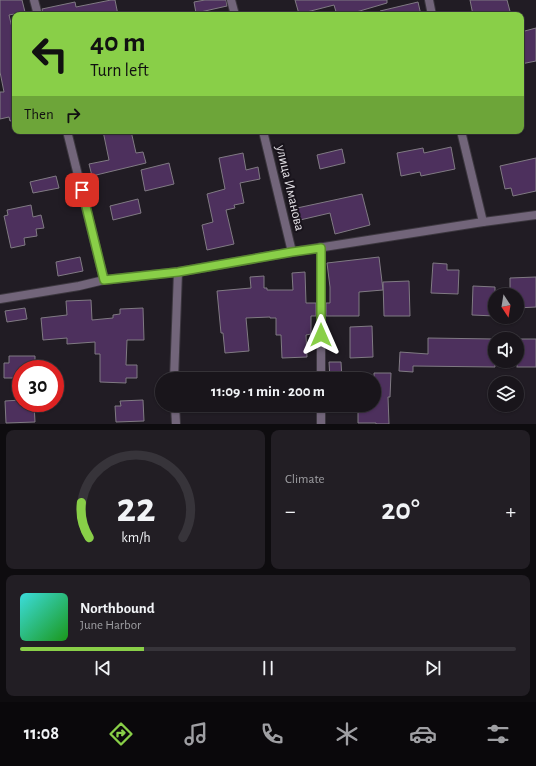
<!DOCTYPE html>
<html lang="en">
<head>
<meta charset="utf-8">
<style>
	body { margin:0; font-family:"Alegreya Sans",sans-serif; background:#221e24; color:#f1f3f6; height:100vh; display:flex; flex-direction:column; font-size:15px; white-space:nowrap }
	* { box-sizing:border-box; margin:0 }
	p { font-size:13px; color:#9f9fa3 }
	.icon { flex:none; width:22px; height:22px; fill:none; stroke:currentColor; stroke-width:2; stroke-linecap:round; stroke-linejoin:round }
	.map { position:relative; height:424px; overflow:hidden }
	.panel { display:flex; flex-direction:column; gap:6px; padding:6px; background:#0e0c0f; flex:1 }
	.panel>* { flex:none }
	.guide { position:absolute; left:12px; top:12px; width:512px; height:122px; border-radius:8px; box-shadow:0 1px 3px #0004,0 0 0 1px #37343a; background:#89cf48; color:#111; overflow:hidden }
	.needle { width:26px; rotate:168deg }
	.buttons { position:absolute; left:488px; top:288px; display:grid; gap:8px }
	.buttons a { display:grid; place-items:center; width:36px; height:36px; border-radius:50%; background:#19151b; box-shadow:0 1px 3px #0004,0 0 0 1px #37343a; font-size:20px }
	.speed { position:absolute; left:12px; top:360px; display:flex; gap:8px; font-size:20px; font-weight:700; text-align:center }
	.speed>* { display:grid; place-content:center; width:52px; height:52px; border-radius:50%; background:#19151b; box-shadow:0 1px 3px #0004,0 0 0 1px #37343a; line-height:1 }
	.speed .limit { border:6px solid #d22; background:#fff; color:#111 }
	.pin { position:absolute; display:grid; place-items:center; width:34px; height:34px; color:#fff; margin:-17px; border-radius:8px; box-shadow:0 2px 6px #0006 }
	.me { position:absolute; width:44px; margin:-22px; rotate:0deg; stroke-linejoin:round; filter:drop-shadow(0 0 3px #0008) }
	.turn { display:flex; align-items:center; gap:14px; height:84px; padding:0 12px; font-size:18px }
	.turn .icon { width:52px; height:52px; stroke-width:2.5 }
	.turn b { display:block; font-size:28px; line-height:34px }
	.then { display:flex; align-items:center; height:38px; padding:0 12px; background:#0003; gap:8px; font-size:15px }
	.big { font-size:30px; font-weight:700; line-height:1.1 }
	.panel .widget { flex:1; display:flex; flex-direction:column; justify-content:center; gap:6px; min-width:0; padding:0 14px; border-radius:8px; background:#221e24 }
	.panel .dial { align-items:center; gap:0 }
	.dial svg { height:104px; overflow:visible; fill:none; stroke:#37343a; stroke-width:7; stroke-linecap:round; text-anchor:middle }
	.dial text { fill:#f1f3f6; stroke:none }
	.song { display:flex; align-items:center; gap:12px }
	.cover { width:48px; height:48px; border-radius:6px; background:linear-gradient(135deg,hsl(180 70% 55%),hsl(120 70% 35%)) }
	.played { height:4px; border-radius:2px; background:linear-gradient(90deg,#89cf48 25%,#37343a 25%) }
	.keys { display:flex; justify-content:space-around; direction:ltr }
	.heat { display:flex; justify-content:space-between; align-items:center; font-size:22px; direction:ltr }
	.panel .tiles { flex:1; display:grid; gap:6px; grid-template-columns:1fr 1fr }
	.widget:last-child { grid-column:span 2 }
	.trip { position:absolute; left:155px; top:372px; width:226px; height:40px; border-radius:20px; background:#19151b; box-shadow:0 1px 3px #0004,0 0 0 1px #37343a; font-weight:700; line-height:40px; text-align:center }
	.menu { display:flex; height:64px; justify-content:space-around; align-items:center; background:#0a080b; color:#9f9fa3 }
	.menu .icon { width:28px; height:28px }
	.menu .active { color:#89cf48 }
	.menu b { font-size:18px; color:#f1f3f6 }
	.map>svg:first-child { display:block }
	.building { fill:#4d305d; stroke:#807a83 }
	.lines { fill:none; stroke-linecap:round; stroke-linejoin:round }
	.street-casing { stroke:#3c373f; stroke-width:10 }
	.street { stroke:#72657a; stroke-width:8 }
	.route-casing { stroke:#59872f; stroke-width:10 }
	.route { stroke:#89cf48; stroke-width:7 }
	.labels { text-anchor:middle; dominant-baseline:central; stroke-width:4; stroke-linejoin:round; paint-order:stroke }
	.street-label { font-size:14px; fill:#e1dee3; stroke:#18131b }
</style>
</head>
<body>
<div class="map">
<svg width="536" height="424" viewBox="0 0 536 424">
	<rect width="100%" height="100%" fill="#211c24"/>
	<g class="building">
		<path d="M0,0H22L25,12L9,15L14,36H15V120L10,121L9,117L0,119V92H4L0,72Z"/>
		<path d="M111,0H115L118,15H43L42,9L75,2L76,7Z"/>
		<path d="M205,0H226L227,6L196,13L194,2Z"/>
		<path d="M295,0H387V3L346,15H337L334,5L299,14Z"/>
		<path d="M470,0H507L511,15H473Z"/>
		<path d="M418,2L421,15H381L380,11Z"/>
		<path d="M536,28V61L521,64V32Z"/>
		<path d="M103,131H131L136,153L143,152L146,163L92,176L89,164L109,160Z"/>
		<path d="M451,147L455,169L421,176L420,172L401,176L397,153L423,148L424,153Z"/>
		<path d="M342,149L345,163L320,169L317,155Z"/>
		<path d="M243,153L246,170L258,167L260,179L240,183L244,203L234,205L235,208L226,210L234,244L207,250L202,225L213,222L207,194L225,189L219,158Z"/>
		<path d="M536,158V191L513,196L511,188L505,189L500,166Z"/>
		<path d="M169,163L174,184L145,191L141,170Z"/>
		<path d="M56,176L59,188L33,193L30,182Z"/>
		<path d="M362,194L370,225L335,234L330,213L300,220L297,208Z"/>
		<path d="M138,199L141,213L113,220L110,206Z"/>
		<path d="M31,205L33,217L41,215L44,228L36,229L37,236L24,238L25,245L11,248L4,216L8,215L7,210Z"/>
		<path d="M80,257L83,271L58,276L56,262Z"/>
		<path d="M379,257L383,290L359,292V316H326V303H330V287L327,263Z"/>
		<path d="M433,263L447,264V270H459L458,294L431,293Z"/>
		<path d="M305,272L306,303H316V316H311V334L306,335L307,357L282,358L281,335H276V318H270V317L246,318L249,351L225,353L223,333H221L217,291L251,288L250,277L264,276V288H267V290H293L292,273Z"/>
		<path d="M536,277V307L517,308V295H510V278Z"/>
		<path d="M409,281L410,316H384L383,282Z"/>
		<path d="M473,286L495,287V316L472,315Z"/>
		<path d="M91,300L92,320L113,318V315L120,314V309L143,308L144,340H127L126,365H137V378H126V383L100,382V354H95V342L67,344V338L43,340L41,318L67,315L66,301Z"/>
		<path d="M25,308L27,319L7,322L5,311Z"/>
		<path d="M372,326L373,357L350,358V327Z"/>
		<path d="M428,338L495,339V367L413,366V372L399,371L400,352L428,354Z"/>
		<rect x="517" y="339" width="19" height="28"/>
		<path d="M9,356H35V369H21V378H4V363H9Z"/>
		<path d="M329,362H341L342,379H330Z"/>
		<path d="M374,373H391L390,397H388L389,424H376V423H358V405H374Z"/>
		<path d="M21,400V403H34L35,422L6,423L5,401Z"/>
		<path d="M143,400L144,421L116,422L115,406H121L120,401Z"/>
	</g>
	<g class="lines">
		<defs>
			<g id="street">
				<path d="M34,0L38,15"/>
				<path d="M231,0L235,15"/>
				<path d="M429,0L432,15"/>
				<path d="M67,131L104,280"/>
				<path d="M263,131L292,252"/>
				<path d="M461,131L483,222"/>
				<path d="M321,247V379"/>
				<path d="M0,299L79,286L104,280L178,272L292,252L483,222L536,215"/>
				<path d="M174,379L178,272"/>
				<path d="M175,405L176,424"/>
				<path d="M321,405V424"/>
			</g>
		</defs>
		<use href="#street" class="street-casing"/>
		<use href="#street" class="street"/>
	</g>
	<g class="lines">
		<defs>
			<path id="route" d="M82,190L104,280L178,272L292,252L321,248V335"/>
		</defs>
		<use href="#route" class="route-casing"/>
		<use href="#route" class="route"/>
	</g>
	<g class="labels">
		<g class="street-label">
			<text transform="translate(290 188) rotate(77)">улица Иманова</text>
		</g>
	</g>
</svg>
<div class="buttons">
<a><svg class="needle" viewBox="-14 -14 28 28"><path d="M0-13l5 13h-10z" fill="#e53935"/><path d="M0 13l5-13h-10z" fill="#9f9fa3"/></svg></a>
<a><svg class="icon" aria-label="sound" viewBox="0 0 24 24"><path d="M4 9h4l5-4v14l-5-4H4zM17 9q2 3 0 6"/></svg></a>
<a><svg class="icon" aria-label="layers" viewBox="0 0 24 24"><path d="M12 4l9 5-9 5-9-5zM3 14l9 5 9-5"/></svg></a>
</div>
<div class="speed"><div class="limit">30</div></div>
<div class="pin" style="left:82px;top:190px;background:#d93025"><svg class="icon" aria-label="arrive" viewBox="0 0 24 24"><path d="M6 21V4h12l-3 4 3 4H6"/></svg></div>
<svg class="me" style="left:321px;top:335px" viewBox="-20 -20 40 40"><path d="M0-17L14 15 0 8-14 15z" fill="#89cf48" stroke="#fff" stroke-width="4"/></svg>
<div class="trip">11:09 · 1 min · 200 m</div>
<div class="guide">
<div class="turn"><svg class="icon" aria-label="left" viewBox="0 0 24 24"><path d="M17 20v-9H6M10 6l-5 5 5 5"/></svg><div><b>40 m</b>Turn left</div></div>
<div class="then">Then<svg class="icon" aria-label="right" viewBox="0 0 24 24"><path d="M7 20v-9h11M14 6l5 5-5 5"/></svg></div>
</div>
</div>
<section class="panel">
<div class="tiles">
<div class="widget dial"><svg viewBox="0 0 100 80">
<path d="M14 69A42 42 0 1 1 86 69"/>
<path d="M14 69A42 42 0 0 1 8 42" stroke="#89cf48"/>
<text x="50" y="56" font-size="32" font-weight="700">22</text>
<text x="50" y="72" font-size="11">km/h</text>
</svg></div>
<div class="widget"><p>Climate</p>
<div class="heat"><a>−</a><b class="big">20°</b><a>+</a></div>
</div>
<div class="widget">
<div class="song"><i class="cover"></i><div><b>Northbound</b><p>June Harbor</p></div></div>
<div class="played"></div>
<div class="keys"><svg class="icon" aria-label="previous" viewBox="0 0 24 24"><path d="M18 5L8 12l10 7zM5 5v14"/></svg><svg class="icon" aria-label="pause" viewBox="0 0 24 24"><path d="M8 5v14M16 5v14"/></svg><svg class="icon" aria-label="next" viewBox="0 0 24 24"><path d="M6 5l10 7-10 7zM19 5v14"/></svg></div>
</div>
</div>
</section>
<nav class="menu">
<b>11:08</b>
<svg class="icon active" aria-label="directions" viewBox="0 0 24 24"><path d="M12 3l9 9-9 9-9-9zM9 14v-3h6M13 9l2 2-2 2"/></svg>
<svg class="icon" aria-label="music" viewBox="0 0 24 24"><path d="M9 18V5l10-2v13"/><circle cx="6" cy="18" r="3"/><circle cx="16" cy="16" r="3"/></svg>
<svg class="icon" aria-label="phone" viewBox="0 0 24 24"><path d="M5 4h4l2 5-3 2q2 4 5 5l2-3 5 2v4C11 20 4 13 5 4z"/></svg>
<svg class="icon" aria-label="climate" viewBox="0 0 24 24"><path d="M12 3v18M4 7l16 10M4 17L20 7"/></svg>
<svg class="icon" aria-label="car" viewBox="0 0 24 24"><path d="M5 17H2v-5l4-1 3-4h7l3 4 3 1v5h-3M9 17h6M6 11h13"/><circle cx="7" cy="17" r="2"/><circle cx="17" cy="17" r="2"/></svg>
<svg class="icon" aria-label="filters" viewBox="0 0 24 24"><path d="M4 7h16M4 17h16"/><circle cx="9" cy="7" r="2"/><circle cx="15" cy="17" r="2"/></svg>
</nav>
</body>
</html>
